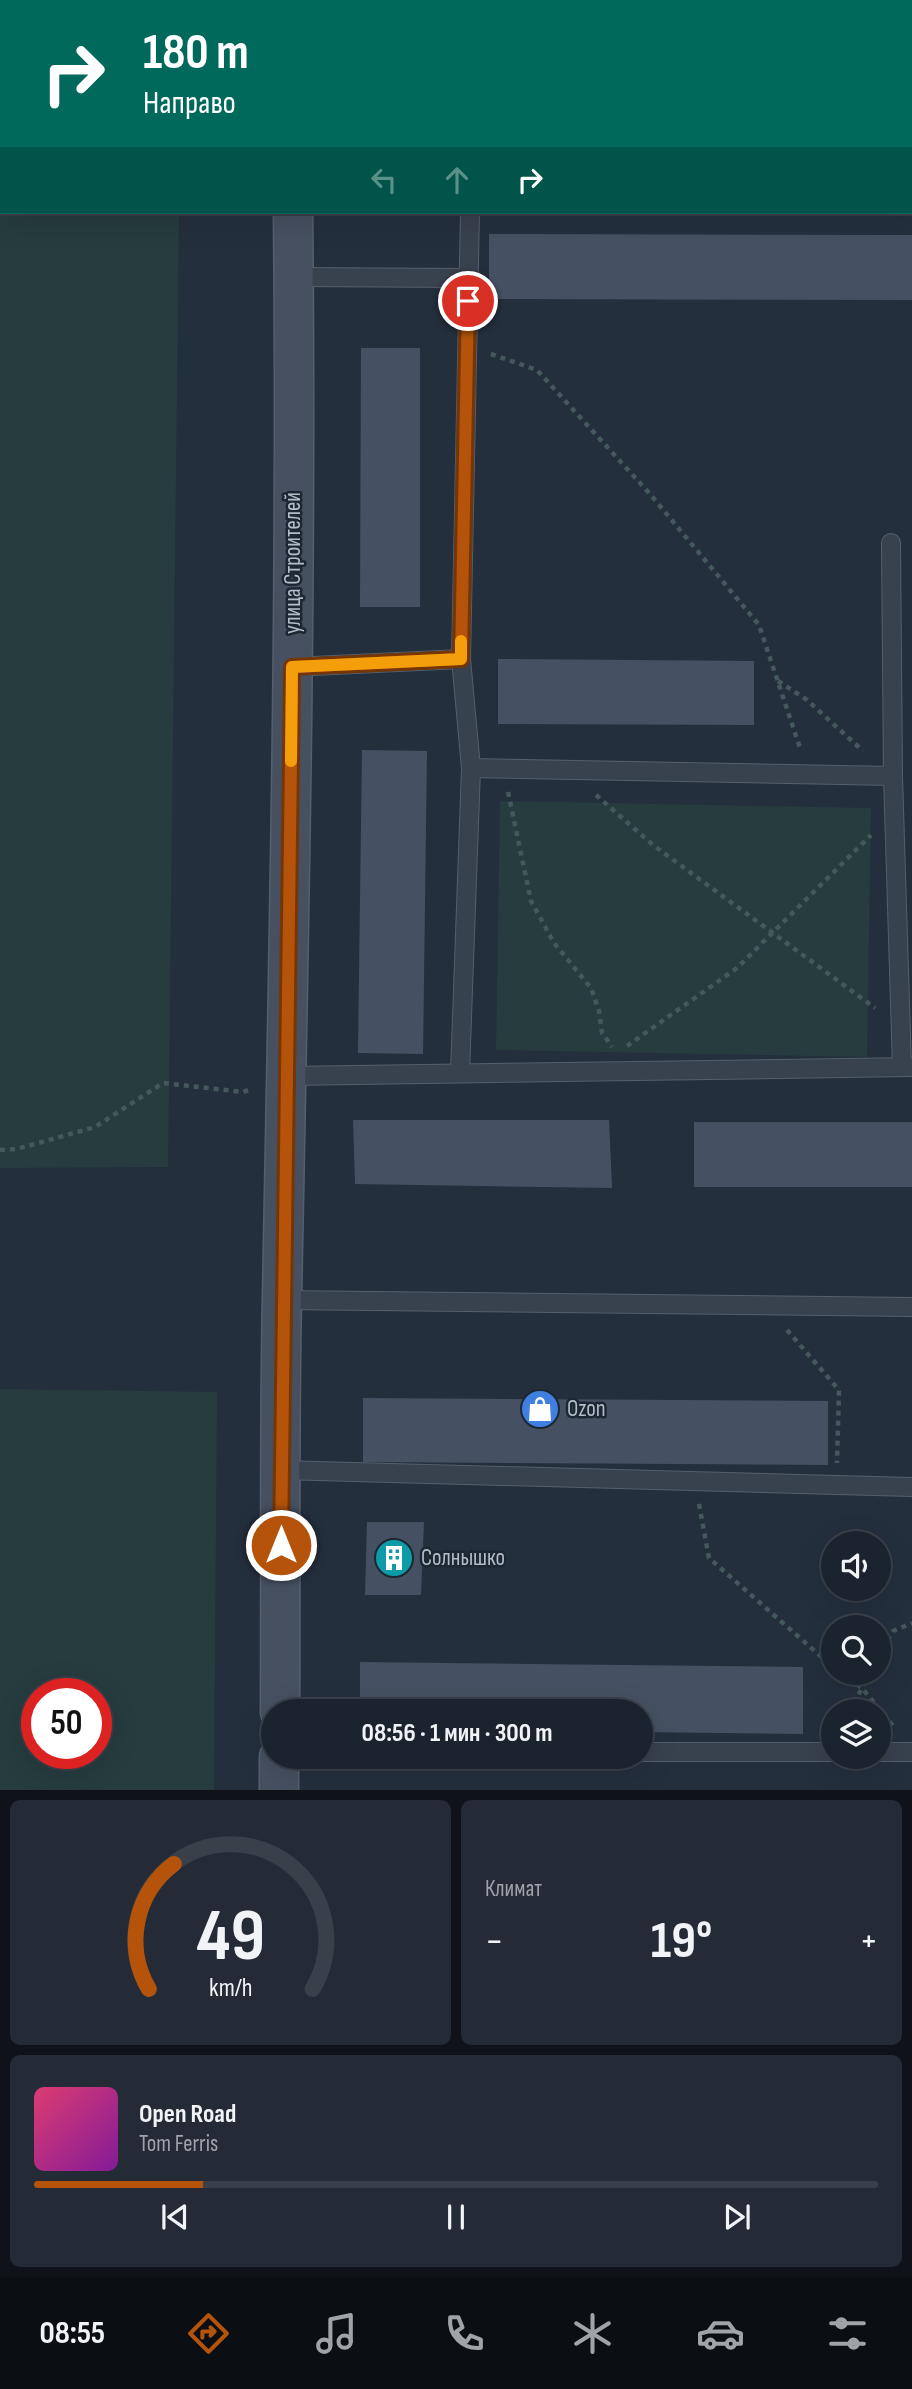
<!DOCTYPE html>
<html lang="ru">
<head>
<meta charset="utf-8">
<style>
	body { margin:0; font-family:"Sofia Sans Condensed",sans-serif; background:#242b36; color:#f1f3f6; height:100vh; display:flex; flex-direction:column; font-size:26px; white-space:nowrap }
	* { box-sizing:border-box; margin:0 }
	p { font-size:23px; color:#a0a4aa }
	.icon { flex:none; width:38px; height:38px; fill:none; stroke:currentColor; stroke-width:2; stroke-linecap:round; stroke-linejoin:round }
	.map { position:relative; height:1790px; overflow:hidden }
	.details { display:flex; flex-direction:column; gap:10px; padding:10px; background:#0f1319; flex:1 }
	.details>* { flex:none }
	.hud { position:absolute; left:0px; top:0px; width:914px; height:214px; box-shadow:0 7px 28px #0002,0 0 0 2px #39404a; background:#00695c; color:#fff; overflow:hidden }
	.tools { position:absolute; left:821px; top:1531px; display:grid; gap:14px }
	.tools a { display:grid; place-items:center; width:70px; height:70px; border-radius:50%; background:#1b232e; box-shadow:0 7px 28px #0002,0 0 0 2px #39404a; font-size:35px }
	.speed { position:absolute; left:21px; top:1678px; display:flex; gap:14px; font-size:35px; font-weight:700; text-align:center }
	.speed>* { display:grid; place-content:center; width:91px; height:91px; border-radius:50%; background:#1b232e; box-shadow:0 7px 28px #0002,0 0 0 2px #39404a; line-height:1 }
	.speed .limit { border:10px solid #d22; background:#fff; color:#111 }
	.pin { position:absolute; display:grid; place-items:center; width:60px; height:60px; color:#fff; margin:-30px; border:4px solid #fff; border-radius:50%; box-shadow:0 2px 7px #0007 }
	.me { position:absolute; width:77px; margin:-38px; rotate:0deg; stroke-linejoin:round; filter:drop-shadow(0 0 5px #0008) }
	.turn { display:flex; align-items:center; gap:24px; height:147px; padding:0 28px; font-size:32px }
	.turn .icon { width:91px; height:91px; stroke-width:2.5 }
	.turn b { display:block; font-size:49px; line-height:60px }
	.lanes { display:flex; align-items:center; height:66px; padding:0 28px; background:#0003; justify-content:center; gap:35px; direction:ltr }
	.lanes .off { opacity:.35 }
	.big { font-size:52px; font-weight:700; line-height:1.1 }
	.details .card { flex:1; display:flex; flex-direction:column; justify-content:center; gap:10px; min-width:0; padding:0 24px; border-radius:10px; background:#242b36 }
	.details .dial { align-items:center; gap:0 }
	.dial svg { height:182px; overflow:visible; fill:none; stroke:#39404a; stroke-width:7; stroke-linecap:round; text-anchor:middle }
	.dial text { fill:#f1f3f6; stroke:none }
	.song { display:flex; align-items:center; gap:21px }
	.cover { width:84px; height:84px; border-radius:10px; background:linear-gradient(135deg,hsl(340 70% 55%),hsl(290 70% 35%)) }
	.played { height:7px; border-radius:4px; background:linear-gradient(90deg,#b45309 20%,#39404a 20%) }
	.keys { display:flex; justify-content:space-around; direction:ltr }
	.heat { display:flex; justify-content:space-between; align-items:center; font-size:38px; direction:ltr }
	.details .tiles { flex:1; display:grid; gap:10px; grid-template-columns:1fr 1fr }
	.card:last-child { grid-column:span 2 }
	.trip { position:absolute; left:261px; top:1699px; width:392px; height:70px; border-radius:35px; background:#1b232e; box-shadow:0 7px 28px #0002,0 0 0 2px #39404a; font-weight:700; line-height:70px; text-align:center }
	.tabs { display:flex; height:112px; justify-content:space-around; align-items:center; background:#0b0e12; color:#a0a4aa }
	.tabs .icon { width:49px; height:49px }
	.tabs .active { color:#b45309 }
	.tabs b { font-size:32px; color:#f1f3f6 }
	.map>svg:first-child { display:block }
	.green { fill:#263c3f; fill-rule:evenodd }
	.building { fill:#455162 }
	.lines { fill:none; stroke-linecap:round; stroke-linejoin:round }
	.service-casing { stroke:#565f6c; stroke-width:20 }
	.secondary-casing { stroke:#565f6c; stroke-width:41 }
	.path { stroke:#44595c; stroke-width:4.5; stroke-dasharray:5 5; stroke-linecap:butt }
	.service { stroke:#38414e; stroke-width:18 }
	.secondary { stroke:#465061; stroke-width:38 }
	.route-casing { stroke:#753606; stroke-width:18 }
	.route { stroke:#b45309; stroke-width:12 }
	.slow { stroke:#f59e0b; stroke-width:12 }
	.labels { text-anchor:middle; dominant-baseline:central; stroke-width:5; stroke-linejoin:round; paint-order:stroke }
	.street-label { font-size:23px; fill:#b4bcc9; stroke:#1d2633 }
	.poi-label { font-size:23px; fill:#b4bcc9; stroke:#1d2633; text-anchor:start }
</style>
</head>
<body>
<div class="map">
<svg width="912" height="1791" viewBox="0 0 912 1791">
	<rect width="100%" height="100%" fill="#242f3e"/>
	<g class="green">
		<path d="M0,0H181L2,2V212H179L168,1167L0,1168Z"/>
		<path d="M500,801L871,808L867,1057L496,1050Z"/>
		<path d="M0,1389L217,1392L214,1790H0ZM37,1694H96V1754H37Z"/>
	</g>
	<g class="building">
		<path d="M489,234L912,235V300L489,299Z"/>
		<path d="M361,348H420V607H360Z"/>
		<path d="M498,659L754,661V725L498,724Z"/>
		<path d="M362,750L427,751L423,1054L358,1053Z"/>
		<path d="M353,1120H609L612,1188L355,1184Z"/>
		<rect x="694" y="1122" width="218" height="65"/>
		<path d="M363,1398L828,1401V1465L363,1462Z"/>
		<path d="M367,1522H424L421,1595H365Z"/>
		<path d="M360,1662L803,1667V1734L640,1732V1712H360Z"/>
	</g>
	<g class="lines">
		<defs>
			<g id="service">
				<path d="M477,2V0"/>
				<path d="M294,277L468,278"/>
				<path d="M891,543L893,776L902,1067"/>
				<path d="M292,667L461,659"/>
				<path d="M471,768L893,776"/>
				<path d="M460,1073L471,768L461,659L470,212"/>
				<path d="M288,1076L912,1067"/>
				<path d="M282,1300L912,1307"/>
				<path d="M281,1470L912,1487"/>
				<path d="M640,1752H833"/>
				<path d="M878,1752H912"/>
			</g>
			<g id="secondary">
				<path d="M297,2V0"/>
				<path d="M280,1712C281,1573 279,1435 282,1297C289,935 297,573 293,212"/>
				<path d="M279,1757V1791"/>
			</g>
		</defs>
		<use href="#service" class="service-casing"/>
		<use href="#secondary" class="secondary-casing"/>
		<g class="path">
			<path d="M595,0L598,2"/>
			<path d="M739,2L742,0"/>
			<path d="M491,354L537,370L650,494L759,625L801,751"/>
			<path d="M778,681L807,700L863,751"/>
			<path d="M508,792L531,901L554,943L591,988L599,1011L602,1033L612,1047"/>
			<path d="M596,795L653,845L875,1008"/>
			<path d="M627,1046L737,968L871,835"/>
			<path d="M0,1150L17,1149L95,1127L163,1083L243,1092L251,1089"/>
			<path d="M787,1330L839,1390L837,1463"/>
			<path d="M699,1504L709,1558L833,1667"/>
			<path d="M878,1658L893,1631L912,1623"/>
			<path d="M840,1673L862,1688L894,1727"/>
			<path d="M849,1712L870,1673"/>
		</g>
		<use href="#service" class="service"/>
		<use href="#secondary" class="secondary"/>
	</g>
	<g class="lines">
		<defs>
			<path id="route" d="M281,1545C283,1253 290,960 292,667L461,659L468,301"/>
		</defs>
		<use href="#route" class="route-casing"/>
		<use href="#route" class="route"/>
		<path class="slow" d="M291,761L292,667L461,659V641"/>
	</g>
	<defs>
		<symbol id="shop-disc" viewBox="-11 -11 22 22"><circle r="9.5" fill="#3f7fe0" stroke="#1d2633"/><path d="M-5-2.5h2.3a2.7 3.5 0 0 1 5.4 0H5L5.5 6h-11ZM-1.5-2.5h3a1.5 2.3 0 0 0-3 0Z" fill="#fff"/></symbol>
		<symbol id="building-disc" viewBox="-11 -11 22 22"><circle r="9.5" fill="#0f9aa8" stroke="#1d2633"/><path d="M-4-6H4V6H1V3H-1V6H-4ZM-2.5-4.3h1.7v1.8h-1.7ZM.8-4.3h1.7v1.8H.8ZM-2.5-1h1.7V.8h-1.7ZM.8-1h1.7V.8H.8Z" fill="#fff"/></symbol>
	</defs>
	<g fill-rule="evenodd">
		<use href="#shop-disc" x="518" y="1387" width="44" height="44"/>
		<use href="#building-disc" x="372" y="1536" width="44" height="44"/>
	</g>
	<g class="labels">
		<g class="street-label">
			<text transform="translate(293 563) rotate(-90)">улица Строителей</text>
		</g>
		<g class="poi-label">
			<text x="567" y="1409">Ozon</text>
			<text x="421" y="1558">Солнышко</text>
		</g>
	</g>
</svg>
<div class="tools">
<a><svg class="icon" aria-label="sound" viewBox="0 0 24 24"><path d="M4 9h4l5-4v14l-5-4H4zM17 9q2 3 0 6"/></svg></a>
<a><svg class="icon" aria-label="search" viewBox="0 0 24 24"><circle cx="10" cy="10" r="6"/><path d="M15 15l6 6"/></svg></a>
<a><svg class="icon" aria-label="layers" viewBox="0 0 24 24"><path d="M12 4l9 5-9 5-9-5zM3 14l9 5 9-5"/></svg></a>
</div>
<div class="speed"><div class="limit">50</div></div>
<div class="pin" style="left:468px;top:301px;background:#d93025"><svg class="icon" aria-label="arrive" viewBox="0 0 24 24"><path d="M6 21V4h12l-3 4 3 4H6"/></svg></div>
<svg class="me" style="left:281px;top:1545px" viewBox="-20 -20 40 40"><circle r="17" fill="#b45309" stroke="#fff" stroke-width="3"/><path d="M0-11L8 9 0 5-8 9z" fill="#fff"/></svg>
<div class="trip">08:56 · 1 мин · 300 m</div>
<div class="hud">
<div class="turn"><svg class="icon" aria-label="right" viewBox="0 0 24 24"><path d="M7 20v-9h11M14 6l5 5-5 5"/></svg><div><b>180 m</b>Направо</div></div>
<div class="lanes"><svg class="icon off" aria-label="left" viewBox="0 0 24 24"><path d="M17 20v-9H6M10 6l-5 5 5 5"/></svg><svg class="icon off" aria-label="ahead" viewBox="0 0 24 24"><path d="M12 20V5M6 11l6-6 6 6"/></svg><svg class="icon" aria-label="right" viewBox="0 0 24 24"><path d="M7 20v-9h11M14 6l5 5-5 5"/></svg></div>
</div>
</div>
<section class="details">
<div class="tiles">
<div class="card dial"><svg viewBox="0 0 100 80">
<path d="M14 69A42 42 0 1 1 86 69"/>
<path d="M14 69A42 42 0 0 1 25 14" stroke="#b45309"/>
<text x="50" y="56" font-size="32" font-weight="700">49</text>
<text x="50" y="72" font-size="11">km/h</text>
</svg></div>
<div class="card"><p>Климат</p>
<div class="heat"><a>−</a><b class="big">19°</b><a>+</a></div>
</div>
<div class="card">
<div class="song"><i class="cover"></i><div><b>Open Road</b><p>Tom Ferris</p></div></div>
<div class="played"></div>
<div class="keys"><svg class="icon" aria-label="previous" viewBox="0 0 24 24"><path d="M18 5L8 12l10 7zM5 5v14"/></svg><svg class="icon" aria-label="pause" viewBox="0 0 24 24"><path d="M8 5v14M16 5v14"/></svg><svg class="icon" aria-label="next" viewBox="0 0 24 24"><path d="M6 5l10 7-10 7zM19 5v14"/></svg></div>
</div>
</div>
</section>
<nav class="tabs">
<b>08:55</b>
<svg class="icon active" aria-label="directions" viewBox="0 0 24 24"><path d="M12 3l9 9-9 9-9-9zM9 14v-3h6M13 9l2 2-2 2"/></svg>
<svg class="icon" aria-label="music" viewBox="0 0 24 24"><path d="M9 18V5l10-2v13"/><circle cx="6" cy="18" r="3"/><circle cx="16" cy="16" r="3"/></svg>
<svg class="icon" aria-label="phone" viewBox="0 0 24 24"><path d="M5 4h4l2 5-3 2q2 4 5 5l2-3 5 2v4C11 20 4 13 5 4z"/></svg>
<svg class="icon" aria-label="climate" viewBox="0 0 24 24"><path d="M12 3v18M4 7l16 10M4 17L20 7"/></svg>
<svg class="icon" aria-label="car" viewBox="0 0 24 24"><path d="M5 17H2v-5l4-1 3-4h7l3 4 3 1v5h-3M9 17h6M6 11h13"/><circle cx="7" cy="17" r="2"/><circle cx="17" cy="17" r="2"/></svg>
<svg class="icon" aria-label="filters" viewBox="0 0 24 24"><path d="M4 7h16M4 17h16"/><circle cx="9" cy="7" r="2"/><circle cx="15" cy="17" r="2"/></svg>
</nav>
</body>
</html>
